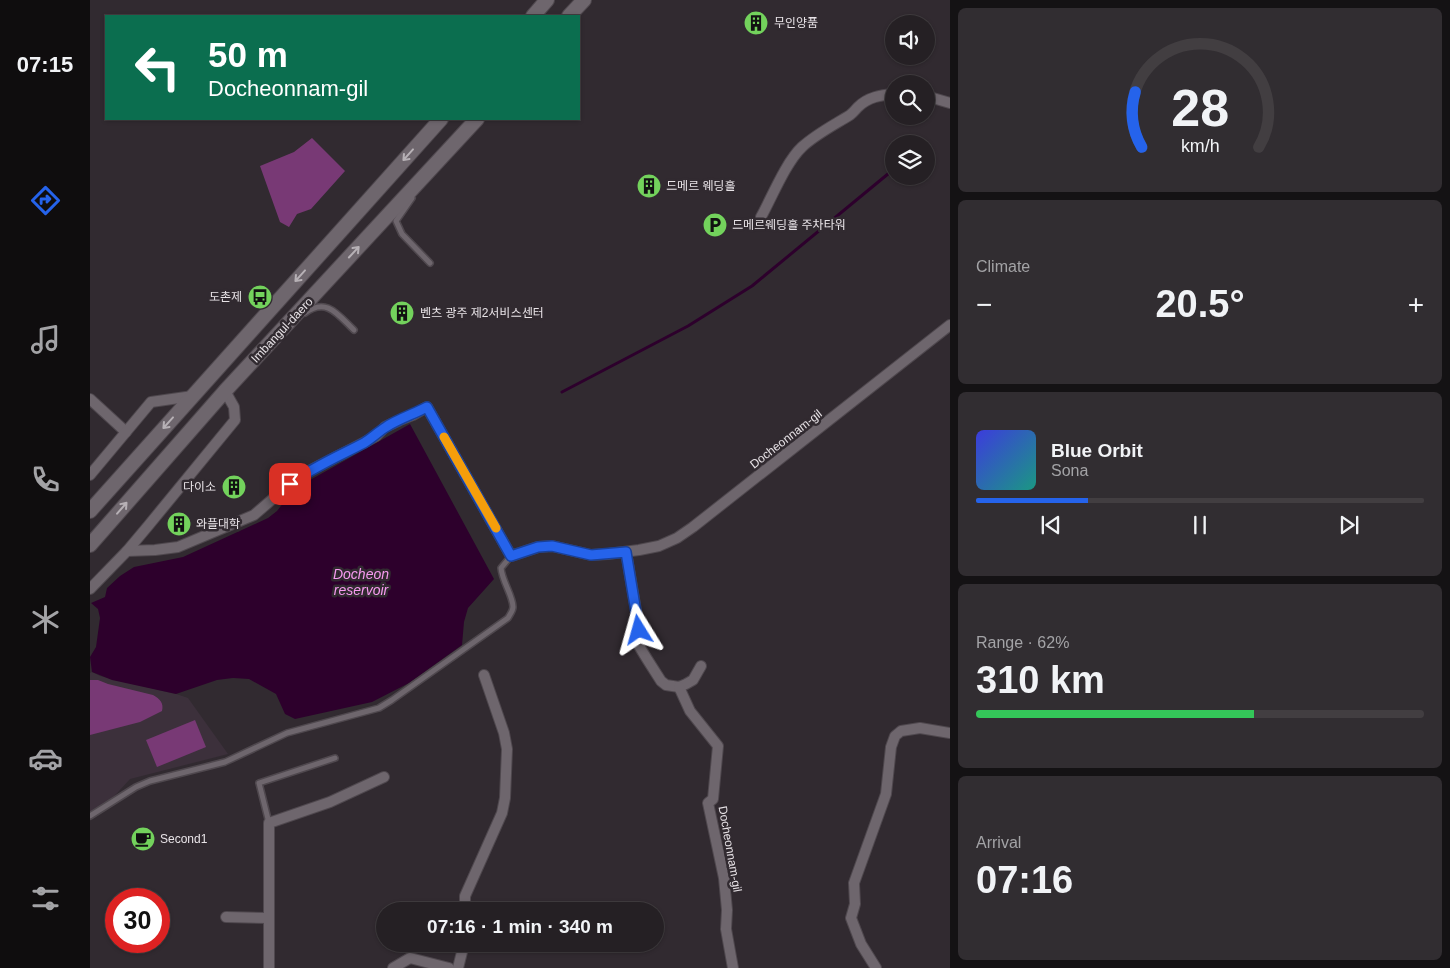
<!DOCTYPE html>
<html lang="en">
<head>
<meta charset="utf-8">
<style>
	body { margin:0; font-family:Arial,"Noto Sans KR",sans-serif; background:#312d31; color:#f1f3f6; height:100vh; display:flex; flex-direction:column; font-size:19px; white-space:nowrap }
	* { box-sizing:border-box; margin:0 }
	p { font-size:16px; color:#a3a3a6 }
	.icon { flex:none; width:28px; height:28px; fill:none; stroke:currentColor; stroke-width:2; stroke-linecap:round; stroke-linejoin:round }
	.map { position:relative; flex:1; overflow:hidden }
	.details { display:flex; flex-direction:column; gap:8px; padding:8px; background:#141214; width:500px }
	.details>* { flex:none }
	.banner { position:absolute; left:15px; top:15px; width:475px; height:105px; border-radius:0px; box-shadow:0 1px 4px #0004,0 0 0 1px #423e41; background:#0b6e4f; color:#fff; overflow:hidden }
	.buttons { position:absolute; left:795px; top:15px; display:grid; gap:10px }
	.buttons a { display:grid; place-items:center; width:50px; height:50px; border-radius:50%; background:#252024; box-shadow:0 1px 4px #0004,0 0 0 1px #423e41; font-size:25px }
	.speed { position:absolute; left:15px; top:888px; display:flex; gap:10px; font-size:25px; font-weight:700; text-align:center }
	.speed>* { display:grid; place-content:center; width:65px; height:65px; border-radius:50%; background:#252024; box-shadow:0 1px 4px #0004,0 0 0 1px #423e41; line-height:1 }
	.speed .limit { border:8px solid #d22; background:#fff; color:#111 }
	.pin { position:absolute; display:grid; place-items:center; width:42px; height:42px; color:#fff; margin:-21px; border-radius:10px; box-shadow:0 2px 8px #0006 }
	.me { position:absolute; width:55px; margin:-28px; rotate:352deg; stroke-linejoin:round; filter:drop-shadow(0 0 4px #0008) }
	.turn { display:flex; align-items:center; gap:18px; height:105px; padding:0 20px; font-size:22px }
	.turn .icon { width:65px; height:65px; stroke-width:2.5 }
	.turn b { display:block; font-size:35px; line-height:42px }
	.big { font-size:38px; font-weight:700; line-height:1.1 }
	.details .tile { flex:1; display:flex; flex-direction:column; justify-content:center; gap:8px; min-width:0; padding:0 18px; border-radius:8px; background:#312d31 }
	.details .dial { align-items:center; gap:0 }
	.dial svg { height:130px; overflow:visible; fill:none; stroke:#423e41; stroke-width:7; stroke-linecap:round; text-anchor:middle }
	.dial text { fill:#f1f3f6; stroke:none }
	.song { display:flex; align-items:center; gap:15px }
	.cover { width:60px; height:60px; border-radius:8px; background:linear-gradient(135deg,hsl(240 70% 55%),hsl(170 70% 35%)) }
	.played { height:5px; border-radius:2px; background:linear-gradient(90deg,#2563eb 25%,#423e41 25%) }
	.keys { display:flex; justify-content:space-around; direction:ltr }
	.heat { display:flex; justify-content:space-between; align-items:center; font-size:28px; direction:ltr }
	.charge { height:8px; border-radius:4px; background:linear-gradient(90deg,#34c759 62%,#423e41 0) }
	.trip { position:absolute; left:286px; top:902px; width:288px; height:50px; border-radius:25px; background:#252024; box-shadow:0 1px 4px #0004,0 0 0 1px #423e41; font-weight:700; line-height:50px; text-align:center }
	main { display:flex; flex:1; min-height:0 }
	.tabs { display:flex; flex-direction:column; width:90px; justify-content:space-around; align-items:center; background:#0f0d0e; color:#a3a3a6 }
	.tabs .icon { width:35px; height:35px }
	.tabs .current { color:#2563eb }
	.tabs b { font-size:22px; color:#f1f3f6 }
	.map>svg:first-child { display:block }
	.built { fill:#3c303b }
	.green { fill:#783975 }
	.water { fill:#2d002c }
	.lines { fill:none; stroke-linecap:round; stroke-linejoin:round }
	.stream { stroke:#2d002c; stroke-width:3 }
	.lane-casing { stroke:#4f484e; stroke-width:8 }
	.street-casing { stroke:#4f484e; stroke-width:12 }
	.secondary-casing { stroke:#4f484e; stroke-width:16 }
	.lane { stroke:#6e666d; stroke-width:5 }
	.street { stroke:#6e666d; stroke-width:10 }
	.secondary { stroke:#6e666d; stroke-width:14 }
	.oneway { stroke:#b7b1b6 }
	.route-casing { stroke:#184099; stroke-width:12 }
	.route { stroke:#2563eb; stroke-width:9 }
	.slow { stroke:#f59e0b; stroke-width:9 }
	.labels { text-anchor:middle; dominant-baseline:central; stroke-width:5; stroke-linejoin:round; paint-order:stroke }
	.poi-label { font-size:12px; fill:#e8e3e7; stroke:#312a30; text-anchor:start }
	.street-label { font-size:12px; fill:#e8e3e7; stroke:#312a30 }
	.water-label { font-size:14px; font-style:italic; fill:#f79af0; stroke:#312a30 }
</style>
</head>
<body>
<main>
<nav class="tabs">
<b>07:15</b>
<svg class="icon current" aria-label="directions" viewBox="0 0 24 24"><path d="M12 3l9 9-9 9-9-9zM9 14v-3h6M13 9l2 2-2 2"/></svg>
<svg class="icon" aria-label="music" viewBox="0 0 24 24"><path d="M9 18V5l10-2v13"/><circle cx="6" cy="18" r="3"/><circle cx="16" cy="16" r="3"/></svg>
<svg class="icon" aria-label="phone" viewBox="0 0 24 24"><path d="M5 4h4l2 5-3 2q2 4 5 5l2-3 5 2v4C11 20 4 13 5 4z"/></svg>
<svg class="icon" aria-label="climate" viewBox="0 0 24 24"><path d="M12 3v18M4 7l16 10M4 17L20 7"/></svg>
<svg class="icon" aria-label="car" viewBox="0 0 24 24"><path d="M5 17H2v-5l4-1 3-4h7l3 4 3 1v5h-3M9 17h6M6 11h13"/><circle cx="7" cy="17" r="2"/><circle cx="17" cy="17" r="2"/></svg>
<svg class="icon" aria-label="filters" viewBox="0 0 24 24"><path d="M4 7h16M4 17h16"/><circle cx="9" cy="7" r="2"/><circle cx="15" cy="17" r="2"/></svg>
</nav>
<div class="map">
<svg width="860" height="968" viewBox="0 0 860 968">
	<rect width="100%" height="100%" fill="#312a30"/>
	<path class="built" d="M2,672L10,676L86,694L98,698L138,754L40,779L18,803L0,815V673Z"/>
	<g class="green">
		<path d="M222,138L255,171L221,209L207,214L199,227L190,222L170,166L204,152Z"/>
		<path d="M0,680H8L18,684L63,695C70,699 74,703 72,711L50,722L0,735Z"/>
		<path d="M105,720L116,747L67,767L56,740Z"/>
	</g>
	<path class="water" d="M320,424L404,579L378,608L374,622L372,645L319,683L282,702L205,719L195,714L186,694L159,679L143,678L127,680L86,694L22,680L2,672L0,657L6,647L10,618L8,609L1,603L15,597L17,588L30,576L44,567L93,557L178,518L187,511L204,489Z"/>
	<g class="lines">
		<path class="stream" d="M472,392L598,326L662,286L804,169"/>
		<defs>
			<g id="lane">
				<path d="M322,198L306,221L312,234L340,263"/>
				<path d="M215,313C237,297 248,315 264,330"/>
				<path d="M0,816L46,787L60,781L135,762L197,733L289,708L302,700L418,618C420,614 423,611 423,607C423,596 412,581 411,568L421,556"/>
				<path d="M179,823L169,783L245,758"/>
			</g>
			<g id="street">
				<path d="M836,96L860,103"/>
				<path d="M671,217C682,197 696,162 712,147C726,134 744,125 760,115C764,112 765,110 768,107C778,97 791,95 804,94"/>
				<path d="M0,399L36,432"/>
				<path d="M0,475L61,402L103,396"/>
				<path d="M37,551L65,550L88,547L164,515L193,490L217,472L275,442L286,436L295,427L310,420L323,415L337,407L421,556L448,547L462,546L501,555L518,554L549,550L569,546L587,538L603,527L860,325"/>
				<path d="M536,552L548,622L549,630L545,633L546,641L557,659L571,681L576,685L589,687L596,684L603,680L611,666"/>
				<path d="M0,589L37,551L58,526L145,420L144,407L135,391"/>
				<path d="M589,687L600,711L628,746L623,799L618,803L634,878L637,910L636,929L643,968"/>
				<path d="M375,911V896L412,813L415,798L417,749L414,733L394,675"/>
				<path d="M136,917L178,918"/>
				<path d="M179,968V823L240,802L294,777"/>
				<path d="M303,968L320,958L359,968"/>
				<path d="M368,968L374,944"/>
				<path d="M786,968L771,944L761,918L765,904L764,883L796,794L801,747L805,736L811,731L830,728L860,733"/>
			</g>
			<g id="secondary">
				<path d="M443,16L457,0"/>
				<path d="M479,16L494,0"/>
				<path d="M0,511L351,119"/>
				<path d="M0,545L135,391L387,119"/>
			</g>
		</defs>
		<use href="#lane" class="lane-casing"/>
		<use href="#street" class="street-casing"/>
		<use href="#secondary" class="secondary-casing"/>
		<use href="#lane" class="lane"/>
		<use href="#street" class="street"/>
		<use href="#secondary" class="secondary"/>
	</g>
	<defs><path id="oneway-shaft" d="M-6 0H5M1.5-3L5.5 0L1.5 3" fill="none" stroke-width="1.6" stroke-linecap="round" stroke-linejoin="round" transform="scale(1.25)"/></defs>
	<g class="oneway">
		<use href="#oneway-shaft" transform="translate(318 155) rotate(132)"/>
		<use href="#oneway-shaft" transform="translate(264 252) rotate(-47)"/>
		<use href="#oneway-shaft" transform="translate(210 276) rotate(132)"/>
		<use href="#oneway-shaft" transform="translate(78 423) rotate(132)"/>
		<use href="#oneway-shaft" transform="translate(32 508) rotate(-49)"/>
	</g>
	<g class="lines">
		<defs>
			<path id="route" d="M200,484C223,467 249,456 274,443C282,438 288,432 296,427C308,419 324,414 337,407L421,556L448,547L462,546L501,555L536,552L549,630"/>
		</defs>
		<use href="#route" class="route-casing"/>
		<use href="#route" class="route"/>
		<path class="slow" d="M354,437L406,528"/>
	</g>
	<defs>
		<symbol id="building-disc" viewBox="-11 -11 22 22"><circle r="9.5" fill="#73d25c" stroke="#312a30"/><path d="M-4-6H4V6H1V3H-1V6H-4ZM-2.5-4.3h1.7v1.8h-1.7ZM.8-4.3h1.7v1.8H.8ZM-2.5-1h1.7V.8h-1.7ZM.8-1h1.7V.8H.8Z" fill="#111"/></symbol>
		<symbol id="parking-disc" viewBox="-11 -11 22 22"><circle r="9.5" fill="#73d25c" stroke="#312a30"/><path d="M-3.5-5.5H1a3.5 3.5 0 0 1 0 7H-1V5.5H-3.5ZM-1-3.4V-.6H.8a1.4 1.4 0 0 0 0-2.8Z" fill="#111"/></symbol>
		<symbol id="bus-disc" viewBox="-11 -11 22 22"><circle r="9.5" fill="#73d25c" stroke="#312a30"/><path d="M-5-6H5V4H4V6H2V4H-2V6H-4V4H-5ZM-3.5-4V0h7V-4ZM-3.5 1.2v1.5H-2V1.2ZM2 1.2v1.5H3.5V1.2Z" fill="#111"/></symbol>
		<symbol id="cafe-disc" viewBox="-11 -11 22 22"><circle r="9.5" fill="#73d25c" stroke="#312a30"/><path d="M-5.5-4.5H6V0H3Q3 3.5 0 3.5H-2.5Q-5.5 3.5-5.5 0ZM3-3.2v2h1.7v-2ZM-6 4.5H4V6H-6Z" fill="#111"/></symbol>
	</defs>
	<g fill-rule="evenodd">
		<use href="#building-disc" x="652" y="9" width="28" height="28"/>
		<use href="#building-disc" x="545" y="172" width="28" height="28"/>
		<use href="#parking-disc" x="611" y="211" width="28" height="28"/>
		<use href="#bus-disc" x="156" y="283" width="28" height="28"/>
		<use href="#building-disc" x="298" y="299" width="28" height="28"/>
		<use href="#building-disc" x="130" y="473" width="28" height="28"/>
		<use href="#building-disc" x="75" y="510" width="28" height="28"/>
		<use href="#cafe-disc" x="39" y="825" width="28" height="28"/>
	</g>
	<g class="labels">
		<g class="poi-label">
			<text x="684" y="23">무인양품</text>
			<text x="576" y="186">드메르 웨딩홀</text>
			<text x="642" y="225">드메르웨딩홀 주차타워</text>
			<text x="152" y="297" text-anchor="end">도촌제</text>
			<text x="330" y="313">벤츠 광주 제2서비스센터</text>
			<text x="126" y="487" text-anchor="end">다이소</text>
			<text x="106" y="524">와플대학</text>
			<text x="70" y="839">Second1</text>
		</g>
		<g class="street-label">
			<text transform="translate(192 330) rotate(-47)">Imbangul-daero</text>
			<text transform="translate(696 439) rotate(-38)">Docheonnam-gil</text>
			<text transform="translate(640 849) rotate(80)">Docheonnam-gil</text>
		</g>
		<g class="water-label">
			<text x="271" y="574">Docheon<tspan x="271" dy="16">reservoir</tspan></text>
		</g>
	</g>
</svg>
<div class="buttons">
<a><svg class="icon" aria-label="sound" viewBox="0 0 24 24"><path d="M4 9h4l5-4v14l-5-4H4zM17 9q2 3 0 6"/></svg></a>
<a><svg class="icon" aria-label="search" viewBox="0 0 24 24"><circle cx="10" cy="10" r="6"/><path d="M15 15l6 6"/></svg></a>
<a><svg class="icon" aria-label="layers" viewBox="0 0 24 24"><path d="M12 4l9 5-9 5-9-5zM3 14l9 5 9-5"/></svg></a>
</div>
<div class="speed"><div class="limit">30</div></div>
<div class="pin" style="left:200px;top:484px;background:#d93025"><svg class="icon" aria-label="arrive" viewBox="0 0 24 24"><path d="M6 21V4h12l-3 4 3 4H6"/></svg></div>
<svg class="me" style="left:549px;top:630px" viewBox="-20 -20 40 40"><path d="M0-17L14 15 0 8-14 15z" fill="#2563eb" stroke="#fff" stroke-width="4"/></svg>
<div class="trip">07:16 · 1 min · 340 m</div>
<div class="banner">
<div class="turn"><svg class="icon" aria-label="left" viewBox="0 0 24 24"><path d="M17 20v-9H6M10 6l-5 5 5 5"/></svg><div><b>50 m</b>Docheonnam-gil</div></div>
</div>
</div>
<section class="details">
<div class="tile dial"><svg viewBox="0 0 100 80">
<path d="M14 69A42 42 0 1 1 86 69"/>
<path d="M14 69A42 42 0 0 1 10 35" stroke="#2563eb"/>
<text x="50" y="56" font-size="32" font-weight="700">28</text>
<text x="50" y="72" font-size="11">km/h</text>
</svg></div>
<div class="tile"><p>Climate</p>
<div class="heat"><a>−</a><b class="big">20.5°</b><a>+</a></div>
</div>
<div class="tile">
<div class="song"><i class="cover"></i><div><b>Blue Orbit</b><p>Sona</p></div></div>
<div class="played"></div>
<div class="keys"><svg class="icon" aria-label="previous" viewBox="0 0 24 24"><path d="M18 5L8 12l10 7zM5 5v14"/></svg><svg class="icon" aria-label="pause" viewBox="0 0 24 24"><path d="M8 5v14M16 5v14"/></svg><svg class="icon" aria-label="next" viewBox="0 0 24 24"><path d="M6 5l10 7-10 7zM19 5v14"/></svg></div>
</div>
<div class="tile"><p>Range · 62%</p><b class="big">310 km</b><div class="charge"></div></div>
<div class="tile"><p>Arrival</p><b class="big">07:16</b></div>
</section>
</main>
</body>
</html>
